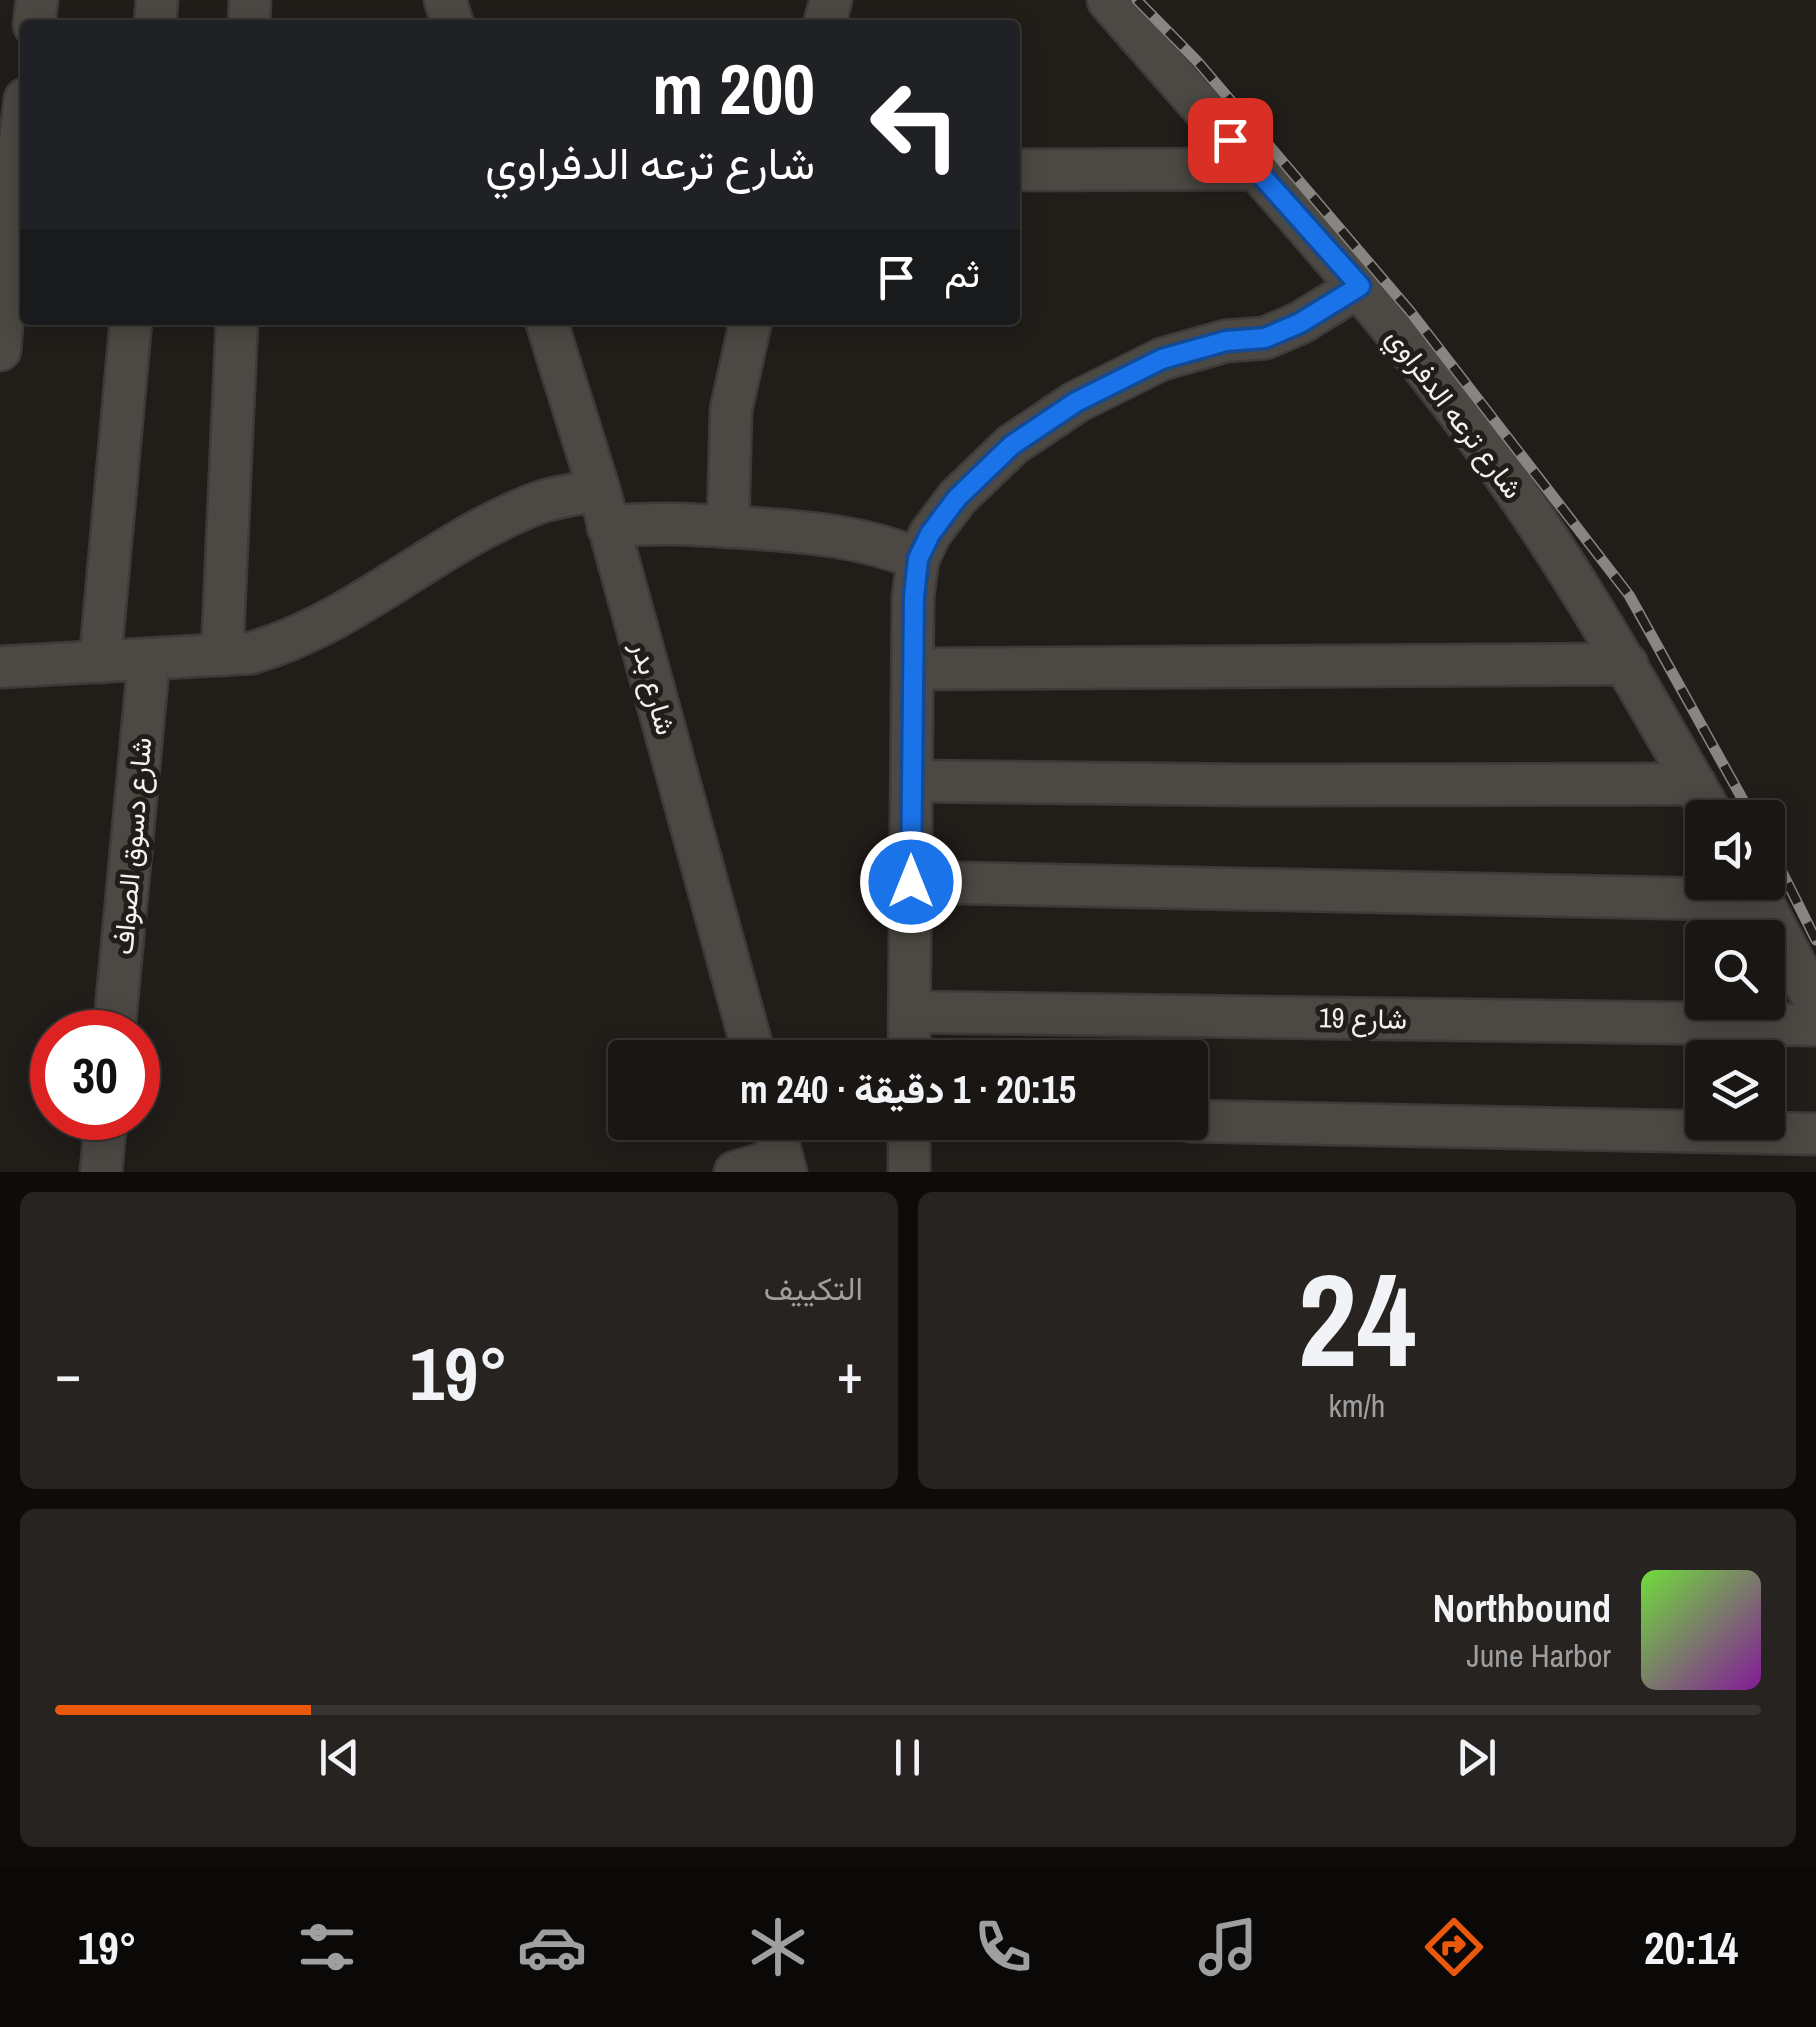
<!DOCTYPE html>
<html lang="ar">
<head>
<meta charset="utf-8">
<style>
	body { margin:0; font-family:"Archivo Narrow",Vazirmatn,sans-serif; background:#262321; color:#f1f3f6; direction:rtl; height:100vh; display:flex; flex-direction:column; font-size:38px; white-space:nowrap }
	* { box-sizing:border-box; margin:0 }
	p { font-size:32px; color:#9f9fa0 }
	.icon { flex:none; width:55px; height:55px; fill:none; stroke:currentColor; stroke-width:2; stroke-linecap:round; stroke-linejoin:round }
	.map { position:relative; height:1172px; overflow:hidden; direction:ltr }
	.details { display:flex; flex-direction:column; gap:20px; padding:20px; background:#0e0c0a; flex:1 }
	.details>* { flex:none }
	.hud { position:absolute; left:20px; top:20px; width:1000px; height:305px; border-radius:10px; box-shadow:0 5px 25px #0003,0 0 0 2px #373533; direction:rtl; background:#202124; color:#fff; overflow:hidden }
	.fabs { position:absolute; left:1685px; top:800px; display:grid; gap:20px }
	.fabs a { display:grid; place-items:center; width:100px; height:100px; border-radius:10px; background:#191613; box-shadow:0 5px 25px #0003,0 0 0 2px #373533; font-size:50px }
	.speed { position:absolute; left:30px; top:1010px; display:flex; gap:20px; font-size:50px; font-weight:700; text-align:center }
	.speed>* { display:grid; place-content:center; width:130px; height:130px; border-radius:50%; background:#191613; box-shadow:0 5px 25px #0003,0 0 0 2px #373533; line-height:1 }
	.speed .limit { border:15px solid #d22; background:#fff; color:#111 }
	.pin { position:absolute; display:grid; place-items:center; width:85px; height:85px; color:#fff; margin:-42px; border-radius:20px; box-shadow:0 5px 15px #0006 }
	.me { position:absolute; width:110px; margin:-55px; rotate:0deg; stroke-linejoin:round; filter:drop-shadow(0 0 8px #0008) }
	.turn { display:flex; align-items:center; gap:35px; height:210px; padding:0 40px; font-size:45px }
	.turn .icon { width:130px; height:130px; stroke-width:2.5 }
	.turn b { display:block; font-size:70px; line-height:85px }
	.then { display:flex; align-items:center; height:95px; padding:0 40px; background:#0003; gap:20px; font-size:38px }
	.big { font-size:75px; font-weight:800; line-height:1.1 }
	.details .widget { flex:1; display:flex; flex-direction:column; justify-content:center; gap:15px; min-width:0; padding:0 35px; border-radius:15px; background:#262321 }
	.details .dial { align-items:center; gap:0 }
	.dial b { font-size:130px; line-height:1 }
	.song { display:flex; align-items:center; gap:30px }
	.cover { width:120px; height:120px; border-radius:15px; background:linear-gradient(135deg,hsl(100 70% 55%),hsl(290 70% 35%)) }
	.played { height:10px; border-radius:5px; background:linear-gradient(90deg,#ea580c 15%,#373533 15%) }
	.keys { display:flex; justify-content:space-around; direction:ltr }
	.heat { display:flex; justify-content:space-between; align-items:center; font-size:55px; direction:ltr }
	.details .tiles { flex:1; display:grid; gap:20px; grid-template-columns:1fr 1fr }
	.widget:last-child { grid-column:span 2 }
	.trip { position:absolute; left:608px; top:1040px; width:600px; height:100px; border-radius:10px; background:#191613; box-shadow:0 5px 25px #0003,0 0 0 2px #373533; font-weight:800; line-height:100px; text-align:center; direction:rtl }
	.tabs { display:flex; height:160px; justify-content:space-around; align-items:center; background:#0a0908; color:#9f9fa0 }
	.tabs .icon { width:70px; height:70px }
	.tabs .active { color:#ea580c }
	.tabs b { font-size:45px; color:#f1f3f6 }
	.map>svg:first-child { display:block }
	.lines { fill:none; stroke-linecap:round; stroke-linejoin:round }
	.minor-casing { stroke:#3d3b38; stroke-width:45 }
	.minor { stroke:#4c4843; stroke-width:40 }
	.rail-casing { stroke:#888582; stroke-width:11 }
	.rail { stroke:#211d19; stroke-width:8; stroke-dasharray:22; stroke-linecap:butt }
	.route-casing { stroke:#114b97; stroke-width:25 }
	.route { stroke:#1a73e8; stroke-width:18 }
	.labels { text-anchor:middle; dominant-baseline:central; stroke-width:10; stroke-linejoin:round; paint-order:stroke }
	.street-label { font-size:28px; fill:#f4f2ef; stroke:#211d19 }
</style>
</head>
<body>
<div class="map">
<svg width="1816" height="1172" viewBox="0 0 1816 1172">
	<rect width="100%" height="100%" fill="#211d19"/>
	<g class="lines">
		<defs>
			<g id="minor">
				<path d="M445,0L453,25"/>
				<path d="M1108,0C1235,147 1368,289 1483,445C1570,563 1641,691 1714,818"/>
				<path d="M34,25L37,0"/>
				<path d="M155,25L157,0"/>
				<path d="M249,25L250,0"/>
				<path d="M824,25L831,0"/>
				<path d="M1015,170L1254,169"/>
				<path d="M546,320L599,490L755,1058"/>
				<path d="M0,350L9,231L25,99"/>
				<path d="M608,527C656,521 701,525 749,528C808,532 863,536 918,559"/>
				<path d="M728,527L731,410L751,320"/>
				<path d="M222,655L237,320"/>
				<path d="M100,662L131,320"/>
				<path d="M0,667L251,653C357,623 436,541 538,503C557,496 579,494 599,490"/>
				<path d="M913,669L1627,664"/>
				<path d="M912,781L1250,785L1695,784"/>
				<path d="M911,882L1762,900"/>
				<path d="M1752,882L1816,1004"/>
				<path d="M910,1012L1816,1025"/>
				<path d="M114,1032L149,659"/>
				<path d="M909,1058L913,597L918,559L930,534L957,498L1012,445L1076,402L1162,359L1226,341L1265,338L1300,323L1360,286"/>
				<path d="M1190,1121L1816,1134"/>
				<path d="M772,1122L786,1172"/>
				<path d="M909,1122V1172"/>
				<path d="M101,1172L106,1118"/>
				<path d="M735,1172L782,1158"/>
			</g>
		</defs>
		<use href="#minor" class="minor-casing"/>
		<use href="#minor" class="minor"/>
		<defs>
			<g id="rail">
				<path d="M1137,0L1197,61L1410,311L1629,595L1753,818"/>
				<path d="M1768,844L1816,940"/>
			</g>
		</defs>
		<use href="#rail" class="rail-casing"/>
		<use href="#rail" class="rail"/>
	</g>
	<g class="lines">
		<defs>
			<path id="route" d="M911,882L914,597L918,559L930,534L957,498L1012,445L1076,402L1162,359L1226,341L1265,338L1300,323L1360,286L1230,140"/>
		</defs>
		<use href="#route" class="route-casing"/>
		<use href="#route" class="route"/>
	</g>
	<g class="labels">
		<g class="street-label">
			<text transform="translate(1455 413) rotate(53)">شارع ترعه الدفراوي</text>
			<text transform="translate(654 688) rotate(74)">شارع بدر</text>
			<text transform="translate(132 846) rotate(-85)">شارع دسوق الصواف</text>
			<text transform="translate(1363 1018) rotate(1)">شارع 19</text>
		</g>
	</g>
</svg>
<div class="fabs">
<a><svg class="icon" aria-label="sound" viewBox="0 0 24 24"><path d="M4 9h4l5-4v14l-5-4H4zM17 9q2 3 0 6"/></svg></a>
<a><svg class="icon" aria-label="search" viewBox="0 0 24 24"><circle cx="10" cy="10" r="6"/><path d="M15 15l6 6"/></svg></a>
<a><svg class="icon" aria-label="layers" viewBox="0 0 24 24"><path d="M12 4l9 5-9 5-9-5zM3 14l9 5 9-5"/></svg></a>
</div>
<div class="speed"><div class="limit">30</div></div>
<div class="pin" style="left:1230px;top:140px;background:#d93025"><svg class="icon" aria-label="arrive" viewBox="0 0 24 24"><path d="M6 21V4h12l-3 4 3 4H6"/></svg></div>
<svg class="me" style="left:911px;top:882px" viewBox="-20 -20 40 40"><circle r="17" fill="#1a73e8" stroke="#fff" stroke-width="3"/><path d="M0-11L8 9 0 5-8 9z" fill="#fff"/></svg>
<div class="trip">20:15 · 1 دقيقة · 240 m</div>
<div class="hud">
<div class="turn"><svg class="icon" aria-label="left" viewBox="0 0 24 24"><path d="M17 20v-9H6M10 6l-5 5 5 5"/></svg><div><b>200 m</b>شارع ترعه الدفراوي</div></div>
<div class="then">ثم<svg class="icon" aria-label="arrive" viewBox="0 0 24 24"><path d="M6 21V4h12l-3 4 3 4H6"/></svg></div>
</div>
</div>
<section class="details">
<div class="tiles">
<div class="widget dial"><b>24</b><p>km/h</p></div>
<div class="widget"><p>التكييف</p>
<div class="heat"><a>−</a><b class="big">19°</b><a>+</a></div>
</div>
<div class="widget">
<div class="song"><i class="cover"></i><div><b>Northbound</b><p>June Harbor</p></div></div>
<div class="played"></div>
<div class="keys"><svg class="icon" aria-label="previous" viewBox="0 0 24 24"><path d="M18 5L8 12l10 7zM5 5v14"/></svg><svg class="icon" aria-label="pause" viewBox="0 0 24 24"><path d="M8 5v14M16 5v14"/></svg><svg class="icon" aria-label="next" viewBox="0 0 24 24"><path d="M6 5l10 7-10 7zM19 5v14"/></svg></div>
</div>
</div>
</section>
<nav class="tabs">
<b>20:14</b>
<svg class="icon active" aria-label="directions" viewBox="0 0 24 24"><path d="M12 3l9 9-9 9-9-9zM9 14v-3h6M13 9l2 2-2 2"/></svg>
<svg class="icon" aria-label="music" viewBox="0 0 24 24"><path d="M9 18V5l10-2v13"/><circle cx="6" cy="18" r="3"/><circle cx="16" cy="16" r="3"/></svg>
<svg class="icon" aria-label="phone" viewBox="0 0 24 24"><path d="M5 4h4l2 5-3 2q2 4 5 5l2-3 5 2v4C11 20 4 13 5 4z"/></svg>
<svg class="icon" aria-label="climate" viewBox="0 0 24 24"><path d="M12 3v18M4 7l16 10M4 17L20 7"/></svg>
<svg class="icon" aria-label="car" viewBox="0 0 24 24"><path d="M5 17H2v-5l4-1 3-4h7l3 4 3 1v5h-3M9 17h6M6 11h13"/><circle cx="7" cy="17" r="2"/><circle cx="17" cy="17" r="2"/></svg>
<svg class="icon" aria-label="filters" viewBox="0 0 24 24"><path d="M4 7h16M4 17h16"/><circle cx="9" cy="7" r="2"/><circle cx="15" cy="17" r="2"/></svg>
<b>19°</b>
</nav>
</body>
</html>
